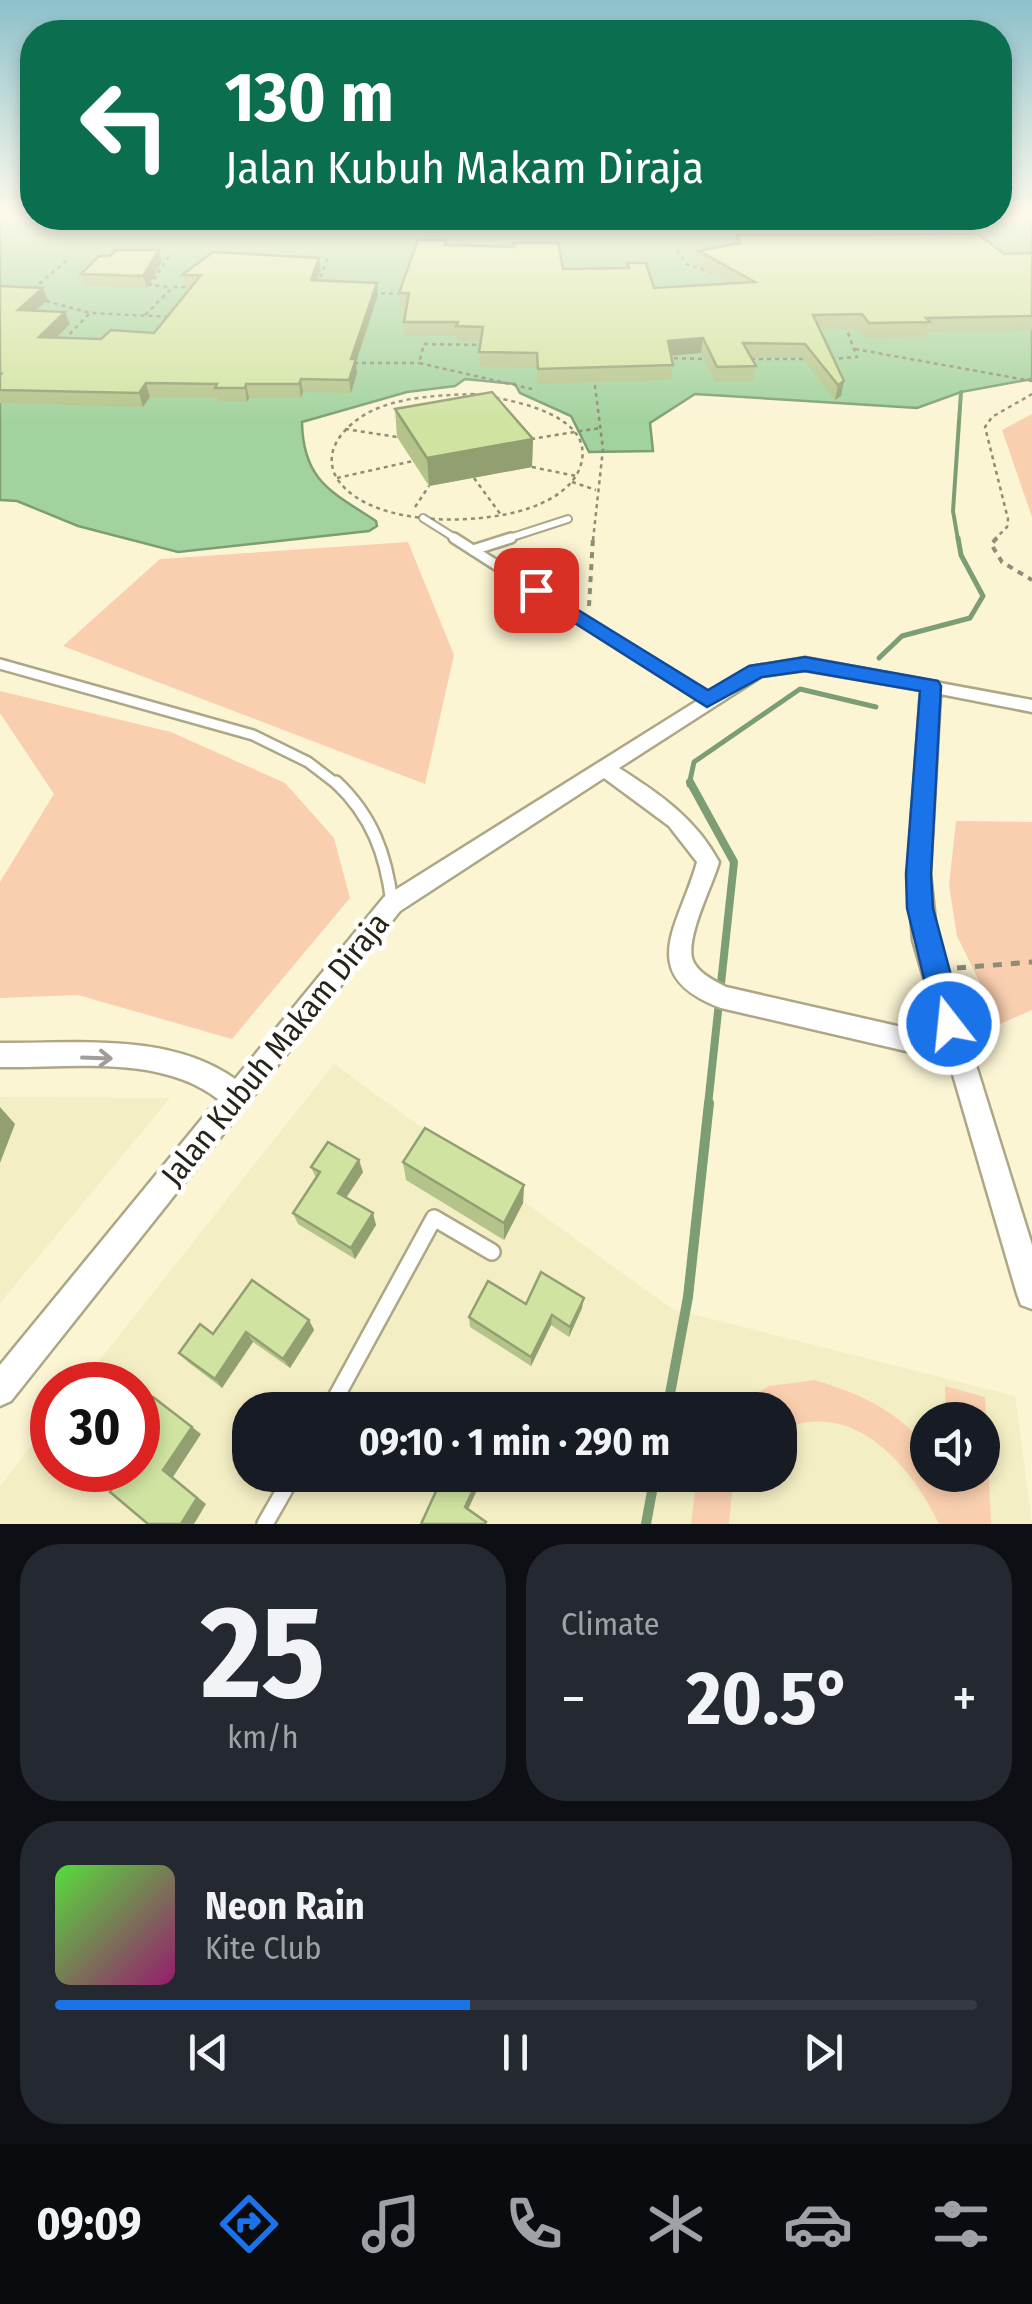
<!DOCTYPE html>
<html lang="en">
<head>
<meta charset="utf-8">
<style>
	body { margin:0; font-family:"Fira Sans Condensed",sans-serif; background:#242831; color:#f1f3f6; height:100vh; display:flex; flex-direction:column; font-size:38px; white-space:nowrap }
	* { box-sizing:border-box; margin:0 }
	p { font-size:32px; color:#9ea1a6 }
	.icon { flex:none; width:55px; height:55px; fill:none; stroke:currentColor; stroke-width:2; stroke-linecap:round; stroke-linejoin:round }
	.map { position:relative; height:1524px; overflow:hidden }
	.details { display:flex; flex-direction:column; gap:20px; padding:20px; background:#0d0f14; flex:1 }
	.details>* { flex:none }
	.guide { position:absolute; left:20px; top:20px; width:992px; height:210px; border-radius:40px; box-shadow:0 5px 15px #0003; background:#0b6e4f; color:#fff; overflow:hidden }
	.fabs { position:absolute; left:910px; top:1402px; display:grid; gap:20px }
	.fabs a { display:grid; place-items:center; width:90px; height:90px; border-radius:50%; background:#171b24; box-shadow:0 5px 15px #0003; font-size:50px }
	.speed { position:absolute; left:30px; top:1362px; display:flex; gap:20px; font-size:50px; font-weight:700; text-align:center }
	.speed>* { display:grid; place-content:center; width:130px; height:130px; border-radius:50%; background:#171b24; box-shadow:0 5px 15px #0003; line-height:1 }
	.speed .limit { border:15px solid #d22; background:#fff; color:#111 }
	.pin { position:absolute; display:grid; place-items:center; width:85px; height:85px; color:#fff; margin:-42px; border-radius:20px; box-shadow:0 5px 15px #0006 }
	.me { position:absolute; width:110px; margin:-55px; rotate:344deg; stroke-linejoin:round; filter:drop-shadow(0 0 8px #0008) }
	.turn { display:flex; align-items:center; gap:35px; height:210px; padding:0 40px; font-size:45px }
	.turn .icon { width:130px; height:130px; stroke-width:2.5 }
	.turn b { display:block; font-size:70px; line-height:85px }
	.big { font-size:75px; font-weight:700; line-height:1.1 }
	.details .card { flex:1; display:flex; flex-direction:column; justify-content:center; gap:15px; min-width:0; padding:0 35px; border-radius:40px; background:#242831 }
	.details .dial { align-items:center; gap:0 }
	.dial b { font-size:130px; line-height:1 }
	.song { display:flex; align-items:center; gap:30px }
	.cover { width:120px; height:120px; border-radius:15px; background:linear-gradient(135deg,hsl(110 70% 55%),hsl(320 70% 35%)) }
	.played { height:10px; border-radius:5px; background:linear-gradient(90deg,#1a73e8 45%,#363941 45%) }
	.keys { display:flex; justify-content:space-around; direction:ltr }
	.heat { display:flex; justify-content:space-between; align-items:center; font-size:55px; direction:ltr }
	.details .tiles { flex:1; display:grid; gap:20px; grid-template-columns:1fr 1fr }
	.card:last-child { grid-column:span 2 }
	.trip { position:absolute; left:232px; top:1392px; width:565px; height:100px; border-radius:40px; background:#171b24; box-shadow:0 5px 15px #0003; font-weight:700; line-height:100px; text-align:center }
	.tab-bar { display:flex; height:160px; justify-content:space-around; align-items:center; background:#090b0e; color:#9ea1a6 }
	.tab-bar .icon { width:70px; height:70px }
	.tab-bar .selected { color:#1a73e8 }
	.tab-bar b { font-size:45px; color:#f1f3f6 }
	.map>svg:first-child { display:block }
	.built { fill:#f4eec4; fill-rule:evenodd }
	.green { fill:#facfaf }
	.water { fill:#a2d29d; stroke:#7d9e75; stroke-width:2.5 }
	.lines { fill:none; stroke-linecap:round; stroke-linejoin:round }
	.stream-far3 { stroke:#7d9e75; stroke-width:4 }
	.stream-far2 { stroke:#7d9e75; stroke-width:5 }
	.stream-far1 { stroke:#7d9e75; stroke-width:8 }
	.stream { stroke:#7d9e75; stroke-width:10 }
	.lane-far3-casing { stroke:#aca787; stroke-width:10 }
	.lane-far2-casing { stroke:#aca787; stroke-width:14 }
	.lane-far1-casing { stroke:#aca787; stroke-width:16 }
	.lane-casing { stroke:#aca787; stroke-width:20 }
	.street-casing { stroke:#aca787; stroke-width:5 }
	.path-far2 { stroke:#908c75; stroke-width:2.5; stroke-dasharray:4 4; stroke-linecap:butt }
	.path-far1 { stroke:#908c75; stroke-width:4; stroke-dasharray:6 6; stroke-linecap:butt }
	.path { stroke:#908c75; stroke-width:5; stroke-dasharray:9 9; stroke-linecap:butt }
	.lane-far3 { stroke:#fff; stroke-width:6 }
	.lane-far2 { stroke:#fff; stroke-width:9 }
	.lane-far1 { stroke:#fff; stroke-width:11 }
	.lane { stroke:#fff; stroke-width:15 }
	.street { fill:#fff; fill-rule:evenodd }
	.wall { fill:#b3c38a }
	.shaded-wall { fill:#929f71 }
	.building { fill:#d0e3a1; stroke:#929f71; stroke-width:2.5 }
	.oneway { stroke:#9e9d98 }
	.route { fill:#1a73e8; stroke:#114b97; stroke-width:2.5 }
	.labels { text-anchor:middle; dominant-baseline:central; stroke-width:10; stroke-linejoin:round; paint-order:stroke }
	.near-street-label { font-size:32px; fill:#272519; stroke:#fff }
</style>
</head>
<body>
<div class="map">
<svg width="1032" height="1524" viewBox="0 0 1032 1524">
	<rect width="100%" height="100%" fill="#fbf5d4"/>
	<g class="built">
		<path d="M334,1064L672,1309L1015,1396L1032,1524H0V1486L52,1419V1470H138V1385H80ZM250,1410H780V1475H250ZM928,1420H982V1475H928Z"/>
		<path d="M0,1097L170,1098L0,1303Z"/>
	</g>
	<g class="green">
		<path d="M1032,414V517L1002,430Z"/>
		<path d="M408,542L454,655L425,784L63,646L160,559Z"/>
		<path d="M0,691L171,732L285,783L334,838L350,898L232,1039L78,995L0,998V882L54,794L0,713Z"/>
		<path d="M956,821L1032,822V1010L1000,1024L957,936L949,885Z"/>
		<path d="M815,1380C861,1394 895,1410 927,1446L928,1475H982V1420H946L945,1386L985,1397L991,1524H939C917,1477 870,1416 811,1422C801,1422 790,1427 780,1429V1410H730L769,1386Z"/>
		<path d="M697,1475H739L733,1483L729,1524H691Z"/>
	</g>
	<path class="water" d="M0,210H32V218H1000V210H1032V379L961,392L917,408L695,394L650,423L653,451L589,452L571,416L520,393L515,384L465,379L455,386L407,392L302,422C303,481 332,492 376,521L377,526L369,531L178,552L78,526L17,501L0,500Z"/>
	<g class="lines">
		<path class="stream-far3" d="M958,540L953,511L961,392"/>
		<g class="stream-far2">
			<path d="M879,658L902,636L970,618L983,596L961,555L958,538"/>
			<path d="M689,785L694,762L800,689L876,707"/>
		</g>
		<path class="stream-far1" d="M690,782L734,862L708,1105"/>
		<g class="stream">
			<path d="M667,1410L688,1297L709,1103"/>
			<path d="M646,1524L655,1475"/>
		</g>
		<defs>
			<g id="lane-far3">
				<path d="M423,518L458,540"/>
				<path d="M503,540L568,519"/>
			</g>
			<g id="lane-far2">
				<path d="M454,538L707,700"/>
				<path d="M473,550L511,538"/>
				<path d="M509,573L563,556"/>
				<path d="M0,664L253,735L308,762L338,785"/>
			</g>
			<path id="lane-far1" d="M336,782C372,816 386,854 392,903"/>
			<g id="lane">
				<path d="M329,1410L434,1218L492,1252"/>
				<path d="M265,1524L293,1475"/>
			</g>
			<path id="street" d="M805,658L1032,700V712L940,694L930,874L937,940L1032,1245V1309L1021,1305L1017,1294L949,1061L721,1008C632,975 681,923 697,862L669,826L604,778L400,911L11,1401L0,1406V1365L218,1099C160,1054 69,1068 0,1067V1043C76,1044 169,1032 235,1079L384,897L751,667ZM805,670L921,690L908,874L913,940L941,1036L726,987C715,981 701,975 694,963C682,943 713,885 719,862C696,819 660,794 619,768L762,676Z"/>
		</defs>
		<use href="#lane-far3" class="lane-far3-casing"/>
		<use href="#lane-far2" class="lane-far2-casing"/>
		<use href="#lane-far1" class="lane-far1-casing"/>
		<use href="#lane" class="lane-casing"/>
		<use href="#street" class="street-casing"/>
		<g class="path-far2">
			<path d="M677,250L686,264L712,272"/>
			<path d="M169,256L150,285L170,287"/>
			<path d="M318,285L328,256"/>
			<path d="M33,289L66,261"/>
			<path d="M373,293L403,294"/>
			<path d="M46,301L90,313"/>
			<path d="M145,315L173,287H193"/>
			<path d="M64,340L90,313L172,317"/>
			<path d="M484,345L424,344L419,363L532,389"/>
			<path d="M855,349L1032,381"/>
			<path d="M666,358L707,359"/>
			<path d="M751,359H807"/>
			<path d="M831,359L857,357L845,325"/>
			<path d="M354,363H419"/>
			<path d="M472,394C509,399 602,414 579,470C572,486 556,497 540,504C491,526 373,530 338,480C329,467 330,451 339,438C368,397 427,396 472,394Z"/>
			<path d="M345,429L397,437"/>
			<path d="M531,439L600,428"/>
			<path d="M532,467L576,476"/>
			<path d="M337,478L413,461"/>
			<path d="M474,478L501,515"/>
			<path d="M572,482L596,490"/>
			<path d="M415,507L429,486"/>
			<path d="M593,540L603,449L594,378"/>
			<path d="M994,540L1007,527L1008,519L985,427L992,417L1032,394"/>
		</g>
		<g class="path-far1">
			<path d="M997,538L991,544L1002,562L1032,580"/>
			<path d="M589,606L593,538"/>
		</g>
		<path class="path" d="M957,968L1032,962"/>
		<use href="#lane-far3" class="lane-far3"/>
		<use href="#lane-far2" class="lane-far2"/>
		<use href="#lane-far1" class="lane-far1"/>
		<use href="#lane" class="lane"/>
		<use href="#street" class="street"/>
	</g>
	<g class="wall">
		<path d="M736,235L1004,254L1032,253V330L927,332L926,337L865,338L859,329H820L844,381L841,396L835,400L802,358H751L756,366L753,381L715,382L701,353L671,356L673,365L671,380L538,384L537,368L480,367L481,341H457V336H405L404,322L406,307H400L399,293L446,240V245L513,247V243L563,269L627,268V263L654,288L731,283L697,265L699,251L734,244Z"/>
		<path d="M162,262L147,288L85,286L81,274Z"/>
		<path d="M321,270L317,280L378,295L356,362L357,373L351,393L303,392L301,398H249L247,402L218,401L217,397H150L143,407L0,403V286L43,288L48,300L36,310L70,324L56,337L101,339L154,333L191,287H185L182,275Z"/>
		<path d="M395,409L533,439L532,467L429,486L397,437Z"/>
		<path d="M403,1162L524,1185L523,1203L504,1240L406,1180Z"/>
		<path d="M311,1167L363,1172L346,1198L376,1225L355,1259L298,1224L293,1213L316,1178Z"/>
		<path d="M526,1304L582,1308L569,1337L551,1325L531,1366L470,1327L469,1317Z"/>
		<path d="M309,1320L314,1330L290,1368L253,1342L222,1388L188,1362L179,1353L213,1334Z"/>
		<path d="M414,1475H484L468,1510L486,1522V1524H421L436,1491Z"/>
	</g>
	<g class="shaded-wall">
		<path d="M159,250L162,262L147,288L143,276Z"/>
		<path d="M319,258L321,270L313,292L311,280Z"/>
		<path d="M377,283L378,295L356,362L357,373L351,393L349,380L351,359Z"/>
		<path d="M43,288L48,300L22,322L18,310Z"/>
		<path d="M65,312L70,324L44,350L39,337Z"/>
		<path d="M703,338L701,353L666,356L668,341Z"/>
		<path d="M301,379L303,392L301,398L299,384Z"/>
		<path d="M844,381L841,396L835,400L838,385Z"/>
		<path d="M146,383L150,397L143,407L139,393Z"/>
		<path d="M246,384L249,398L247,402L245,388Z"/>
		<path d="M533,439L532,467L429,486L427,458Z"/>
		<path d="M0,1107L15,1124L0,1163Z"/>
		<path d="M359,1160L363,1172L342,1204L338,1193Z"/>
		<path d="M524,1185L523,1203L504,1240V1223Z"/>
		<path d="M373,1213L376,1225L355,1259L351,1248Z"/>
		<path d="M584,1298L582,1308L569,1337L570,1327Z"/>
		<path d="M552,1315L551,1325L531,1366V1357Z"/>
		<path d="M309,1320L314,1330L290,1368L283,1359Z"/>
		<path d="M246,1332L253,1342L222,1388L215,1379Z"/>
		<path d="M192,1427L201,1434L173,1477L206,1504L194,1524H181L163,1470Z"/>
		<path d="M480,1475H484L466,1513L465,1507Z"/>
	</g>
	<g class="building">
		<path d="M978,234L1004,254L1032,253V316L926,318L930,322L869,323L862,314L813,315L844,381L838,385L805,344L743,343L756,366L717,367L703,338L668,341L673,365L538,369L537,353L479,352L483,327L456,326L458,322H404L409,293H399L418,240H446L445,245L515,247L513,243H558L563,269L629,268L627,263H646L654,288L755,282L699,251L740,243L736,235Z"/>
		<path d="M116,250H159L143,276L81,274L99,256H110Z"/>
		<path d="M213,252L319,258L311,280L377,283L351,359H356L349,380L301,379L299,384H246L245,388H215L217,384L146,383L139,393L0,390V375L1,374H0V286L43,288L18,310L65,312L39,337L101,339L111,330L154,333L201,275H182Z"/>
		<path d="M492,392L533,439L427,458L395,409Z"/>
		<path d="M425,1128L524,1185L504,1223L403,1162Z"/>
		<path d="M328,1142L359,1160L338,1193L373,1213L351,1248L293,1213L320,1172L311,1167Z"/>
		<path d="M541,1272L584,1298L570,1327L552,1315L531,1357L469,1317L488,1281L526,1304Z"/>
		<path d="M252,1280L309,1320L283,1359L246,1332L215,1379L179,1353L200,1324L213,1334Z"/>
		<path d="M153,1397L192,1427L163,1470L197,1498L181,1524H148L110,1492L125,1470H138V1451L141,1446L138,1444V1420Z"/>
		<path d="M420,1475H480L465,1507L486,1522L485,1524H421L438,1487Z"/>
	</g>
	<defs><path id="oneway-shaft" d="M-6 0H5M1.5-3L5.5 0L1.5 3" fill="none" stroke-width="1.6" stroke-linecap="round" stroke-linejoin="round" transform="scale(2.5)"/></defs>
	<use class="oneway" href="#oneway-shaft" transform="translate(97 1058) rotate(2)"/>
	<linearGradient id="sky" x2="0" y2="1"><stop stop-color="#8cc0ca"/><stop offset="0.5" stop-color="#fdfaec"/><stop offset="1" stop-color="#fdfaec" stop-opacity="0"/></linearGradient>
	<rect width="1032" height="424" fill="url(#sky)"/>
	<path class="route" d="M536,584L708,690L749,666L805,657L938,681L941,686L931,874L933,908L964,1024L959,1033L949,1037L939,1033L935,1024L907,908L906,874L920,691L805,671L762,677L707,707L529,594V586Z"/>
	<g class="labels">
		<g class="near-street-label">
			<text transform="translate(275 1049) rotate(-51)">Jalan Kubuh Makam Diraja</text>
		</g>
	</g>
</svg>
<div class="fabs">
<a><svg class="icon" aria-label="sound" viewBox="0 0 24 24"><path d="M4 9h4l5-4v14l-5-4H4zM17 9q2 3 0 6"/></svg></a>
</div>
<div class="speed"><div class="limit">30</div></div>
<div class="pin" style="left:536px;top:590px;background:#d93025"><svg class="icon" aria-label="arrive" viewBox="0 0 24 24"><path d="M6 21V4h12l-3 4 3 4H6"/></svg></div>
<svg class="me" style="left:949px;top:1024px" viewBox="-20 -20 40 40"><circle r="17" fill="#1a73e8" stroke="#fff" stroke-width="3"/><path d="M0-11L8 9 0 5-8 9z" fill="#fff"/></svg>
<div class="trip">09:10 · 1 min · 290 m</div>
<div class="guide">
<div class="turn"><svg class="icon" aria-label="left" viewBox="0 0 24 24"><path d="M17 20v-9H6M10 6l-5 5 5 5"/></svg><div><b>130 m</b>Jalan Kubuh Makam Diraja</div></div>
</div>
</div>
<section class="details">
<div class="tiles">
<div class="card dial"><b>25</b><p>km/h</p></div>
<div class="card"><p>Climate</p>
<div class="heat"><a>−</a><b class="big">20.5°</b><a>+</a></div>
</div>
<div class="card">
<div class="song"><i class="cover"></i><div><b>Neon Rain</b><p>Kite Club</p></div></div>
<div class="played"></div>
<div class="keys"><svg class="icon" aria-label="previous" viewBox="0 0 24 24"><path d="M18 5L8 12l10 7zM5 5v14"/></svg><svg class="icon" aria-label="pause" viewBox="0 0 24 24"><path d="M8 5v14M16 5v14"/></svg><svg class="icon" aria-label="next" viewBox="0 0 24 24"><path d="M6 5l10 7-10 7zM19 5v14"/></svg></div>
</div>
</div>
</section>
<nav class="tab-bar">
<b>09:09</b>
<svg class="icon selected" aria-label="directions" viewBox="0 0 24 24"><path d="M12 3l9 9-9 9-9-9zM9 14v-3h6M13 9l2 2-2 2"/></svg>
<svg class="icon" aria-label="music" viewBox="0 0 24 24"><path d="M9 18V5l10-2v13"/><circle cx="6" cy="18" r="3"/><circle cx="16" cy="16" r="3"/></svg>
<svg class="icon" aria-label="phone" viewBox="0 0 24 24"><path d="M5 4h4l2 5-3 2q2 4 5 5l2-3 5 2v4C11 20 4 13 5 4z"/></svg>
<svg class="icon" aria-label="climate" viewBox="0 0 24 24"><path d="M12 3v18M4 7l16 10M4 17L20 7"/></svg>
<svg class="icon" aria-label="car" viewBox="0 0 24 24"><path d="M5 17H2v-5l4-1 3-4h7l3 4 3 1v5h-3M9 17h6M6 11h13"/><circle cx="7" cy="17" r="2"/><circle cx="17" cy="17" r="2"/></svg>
<svg class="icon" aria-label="filters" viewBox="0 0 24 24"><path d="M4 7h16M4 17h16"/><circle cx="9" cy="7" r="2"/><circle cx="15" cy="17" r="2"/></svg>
</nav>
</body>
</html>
